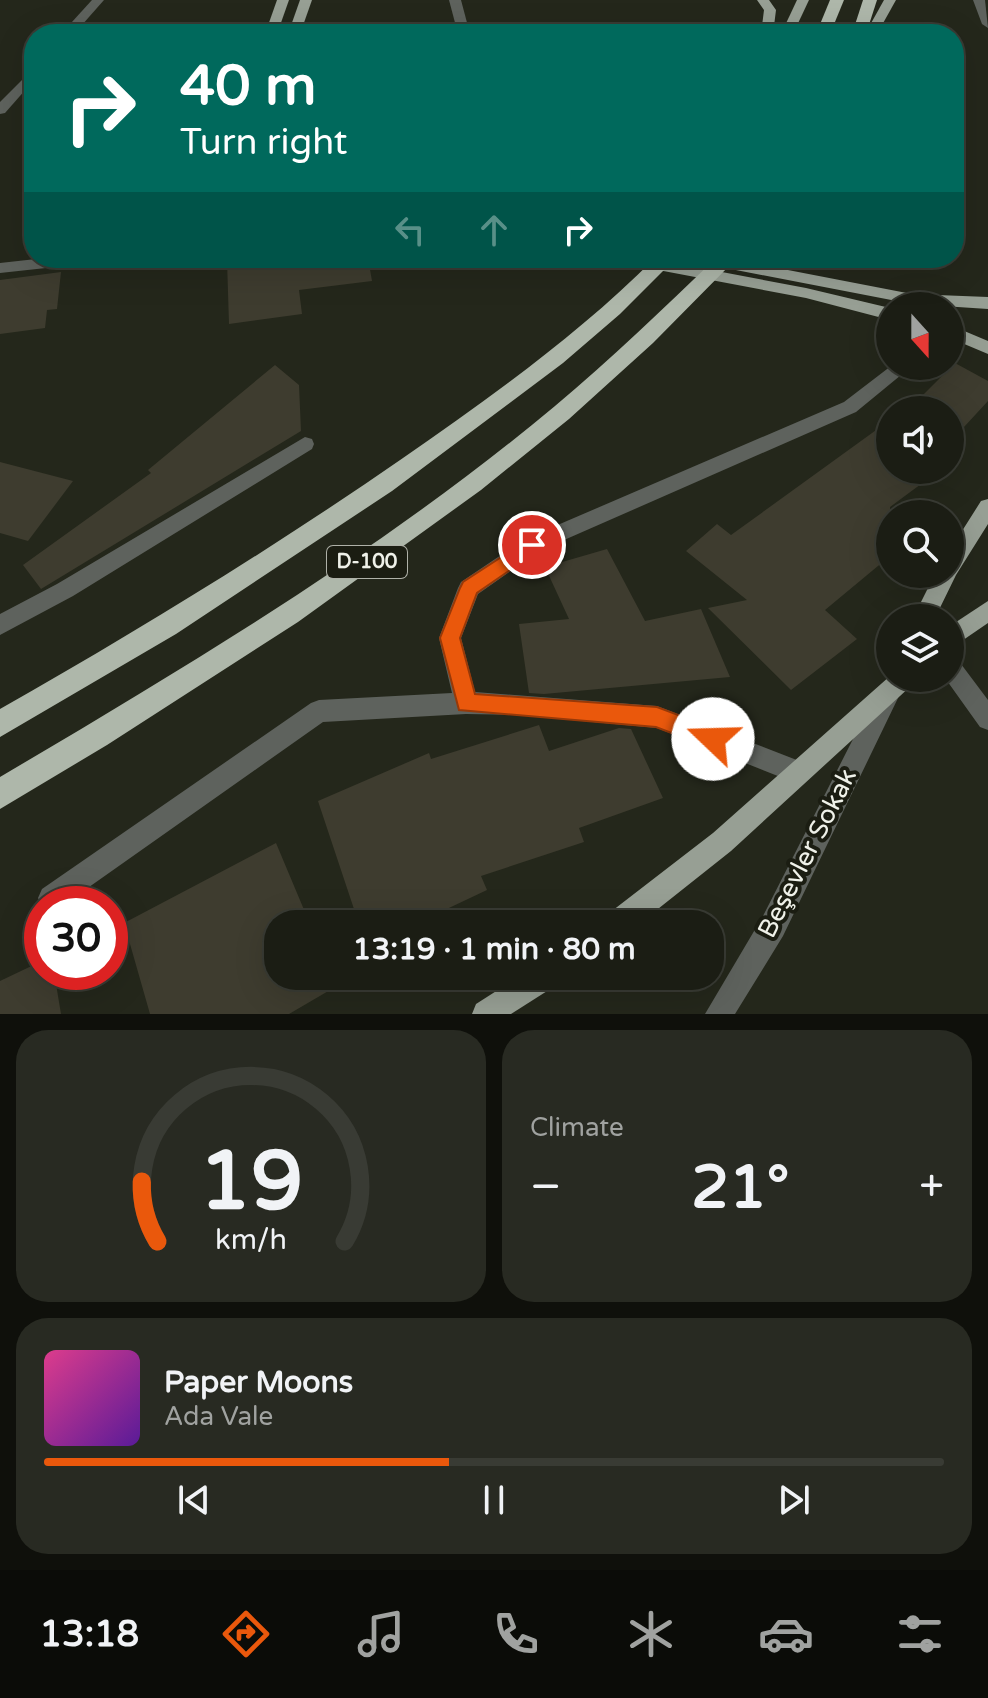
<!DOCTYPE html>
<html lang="en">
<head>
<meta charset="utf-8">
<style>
	body { margin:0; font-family:"Varela Round",sans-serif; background:#282a22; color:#f1f3f6; height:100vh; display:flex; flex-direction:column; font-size:30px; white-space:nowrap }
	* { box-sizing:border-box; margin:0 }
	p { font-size:26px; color:#a0a2a0 }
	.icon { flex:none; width:44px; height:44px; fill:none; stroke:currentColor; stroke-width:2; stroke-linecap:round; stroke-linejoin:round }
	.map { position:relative; height:1014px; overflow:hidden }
	.panel { display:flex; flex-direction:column; gap:16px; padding:16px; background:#0f100b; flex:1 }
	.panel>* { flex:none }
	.banner { position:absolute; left:24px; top:24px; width:940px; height:244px; border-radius:32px; box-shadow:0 8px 32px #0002,0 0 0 2px #393b34; background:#00695c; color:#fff; overflow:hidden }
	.needle { width:52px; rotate:159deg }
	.buttons { position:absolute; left:876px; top:292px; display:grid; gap:16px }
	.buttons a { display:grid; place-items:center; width:88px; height:88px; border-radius:50%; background:#1b1d14; box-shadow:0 8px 32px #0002,0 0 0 2px #393b34; font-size:40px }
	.speed { position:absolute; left:24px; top:886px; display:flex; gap:16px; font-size:40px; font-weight:700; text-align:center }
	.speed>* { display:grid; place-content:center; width:104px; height:104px; border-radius:50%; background:#1b1d14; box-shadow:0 8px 32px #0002,0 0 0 2px #393b34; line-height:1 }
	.speed .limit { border:12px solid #d22; background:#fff; color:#111 }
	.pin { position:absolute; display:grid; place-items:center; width:68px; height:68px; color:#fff; margin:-34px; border:4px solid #fff; border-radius:50%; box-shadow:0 2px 8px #0007 }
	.me { position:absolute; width:88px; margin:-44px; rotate:291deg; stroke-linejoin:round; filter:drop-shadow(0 0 6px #0008) }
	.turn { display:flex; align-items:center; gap:28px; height:168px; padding:0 24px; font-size:36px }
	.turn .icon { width:104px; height:104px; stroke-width:2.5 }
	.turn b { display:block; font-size:56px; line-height:68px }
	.lanes { display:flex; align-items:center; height:76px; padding:0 24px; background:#0003; justify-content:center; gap:40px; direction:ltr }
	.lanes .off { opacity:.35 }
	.big { font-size:60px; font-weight:700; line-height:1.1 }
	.panel .card { flex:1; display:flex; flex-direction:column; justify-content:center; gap:12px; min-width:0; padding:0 28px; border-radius:32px; background:#282a22 }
	.panel .dial { align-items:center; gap:0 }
	.dial svg { height:208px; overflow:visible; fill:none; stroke:#393b34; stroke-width:7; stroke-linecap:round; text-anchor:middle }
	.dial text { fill:#f1f3f6; stroke:none }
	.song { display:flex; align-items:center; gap:24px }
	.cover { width:96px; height:96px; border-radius:12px; background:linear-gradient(135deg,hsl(330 70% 55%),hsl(270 70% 35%)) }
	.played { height:8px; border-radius:4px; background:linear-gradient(90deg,#ea580c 45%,#393b34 45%) }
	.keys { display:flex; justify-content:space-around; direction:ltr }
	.heat { display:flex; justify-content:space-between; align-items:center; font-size:44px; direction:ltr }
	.panel .tiles { flex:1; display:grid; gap:16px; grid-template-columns:1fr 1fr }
	.card:last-child { grid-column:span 2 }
	.trip { position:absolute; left:264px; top:910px; width:460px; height:80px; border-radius:32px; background:#1b1d14; box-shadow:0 8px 32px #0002,0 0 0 2px #393b34; font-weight:700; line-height:80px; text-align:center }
	.dock { display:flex; height:128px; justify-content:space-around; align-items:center; background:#0b0c08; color:#a0a2a0 }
	.dock .icon { width:56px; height:56px }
	.dock .current { color:#ea580c }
	.dock b { font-size:36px; color:#f1f3f6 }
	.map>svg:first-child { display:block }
	.building { fill:#3e3c2f }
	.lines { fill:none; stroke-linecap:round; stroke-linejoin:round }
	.minor { fill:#5e625d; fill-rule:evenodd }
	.major { fill:#979f94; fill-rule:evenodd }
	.highway { fill:#aeb7aa; fill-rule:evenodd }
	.route { fill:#ea580c; stroke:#983908; stroke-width:2 }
	.labels { text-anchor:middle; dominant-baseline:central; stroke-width:8; stroke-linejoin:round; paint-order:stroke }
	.shield { fill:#1b1d12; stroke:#afb1a8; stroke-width:2 }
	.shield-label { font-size:20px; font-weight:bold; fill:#eff1e9 }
	.near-street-label { font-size:26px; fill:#eff1e9; stroke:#1b1d12 }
</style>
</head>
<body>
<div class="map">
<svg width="988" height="1014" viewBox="0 0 988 1014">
	<rect width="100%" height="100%" fill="#24271b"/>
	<g class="building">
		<path d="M240,258H368L372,281L299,290L302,314L229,324L227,260Z"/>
		<path d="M61,272L57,309L47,310L45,328L0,334V280Z"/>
		<path d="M955,363L988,381V401L964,427L950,419V410H935L918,400Z"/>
		<path d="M275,365L299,385L301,431L41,589L23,565L151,473L148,470Z"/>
		<path d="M890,420V470H940L890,507V556L825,610L857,639L791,690L708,608L747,600L686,551L717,524L731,535Z"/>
		<path d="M0,462L73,481L28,541L0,533Z"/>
		<path d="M607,549L645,621L701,609L730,677L544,694L529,693L519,624L569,619L545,567Z"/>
		<path d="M539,725L549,751L619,728L631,729L663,798L579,828L584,842L481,876L487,890L415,924H359L318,801L429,753L431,759Z"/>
		<path d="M276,843L310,924H278V976H354L289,1014H150L124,923Z"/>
		<path d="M42,961V972H54L61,1014H0V981Z"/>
	</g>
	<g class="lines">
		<g class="minor">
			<path d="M92,0H104L74,34H61Z"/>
			<path d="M449,0H461L470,34H458Z"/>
			<path d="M973,0H985L988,28L982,24Z"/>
			<path d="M34,68V80L5,113L0,114V102Z"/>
			<path d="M45,258H100L92,263L0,273V263Z"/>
			<path d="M891,366H912L856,412L539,551L478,594L461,638L475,692L657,706L807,764L810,772L807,780L798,784L657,728L518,715L466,714L323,722L65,904H42V907L38,898L42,889L311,703L319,700L452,693L439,638L458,588L461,582L525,539L844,402Z"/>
			<path d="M305,437L312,439L314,444L312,449L73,596L0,635V614L57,584Z"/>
			<path d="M950,657L958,660L988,700V730L980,727L945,678H950Z"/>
			<path d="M887,685L895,688L899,696L783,936L735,1014H705L763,916L879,688Z"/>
		</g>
		<g class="major">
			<path d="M277,0H289L277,34H265Z"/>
			<path d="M300,0H312L300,34H288Z"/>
			<path d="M757,0H769L776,10L773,34H761L764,10Z"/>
			<path d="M797,0H809L793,34H781Z"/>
			<path d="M884,0H896L877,34H865Z"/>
			<path d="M613,258H648L806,288L890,308V320L806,298L621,263Z"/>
			<path d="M692,258H726L912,294L988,297V309L912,304L700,263Z"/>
			<path d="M950,325L988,341V354L950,338Z"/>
			<path d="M988,499V524L956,575L935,618H913L935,574H950V550L981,501Z"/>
			<path d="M988,601V623L950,649V626Z"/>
			<path d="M890,676L915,678L912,685L731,851L639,924H605L608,914L713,833Z"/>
			<path d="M520,976H559L555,986L511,1014H472L476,1004Z"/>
		</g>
		<g class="highway">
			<path d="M830,0H844L830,34H816Z"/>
			<path d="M863,0H877L866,34H852Z"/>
			<path d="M655,258H676L620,314L563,363L392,491L176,634L0,737V709C138,631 273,548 403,458C491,397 579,334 655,258Z"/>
			<path d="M716,258H737L653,343L569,419L481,490L298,622L107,745L0,809V777C191,664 384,549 555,406C611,359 663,309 716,258Z"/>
		</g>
	</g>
	<path class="route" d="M532,537L539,539L541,545L539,550L477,593L460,638L475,694L657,707L721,731L724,739L721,746L713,749L656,727L459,710L440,638L460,588L463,582Z"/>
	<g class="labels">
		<rect class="shield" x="327" y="546" width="80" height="32" rx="6"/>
		<g class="shield-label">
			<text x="367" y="562">D-100</text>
		</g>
		<g class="near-street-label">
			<text transform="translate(807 853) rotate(-63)">Beşevler Sokak</text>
		</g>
	</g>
</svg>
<div class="buttons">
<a><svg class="needle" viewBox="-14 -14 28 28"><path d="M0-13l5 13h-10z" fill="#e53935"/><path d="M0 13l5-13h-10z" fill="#a0a2a0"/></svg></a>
<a><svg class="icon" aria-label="sound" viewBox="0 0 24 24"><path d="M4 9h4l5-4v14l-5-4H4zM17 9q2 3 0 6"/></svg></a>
<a><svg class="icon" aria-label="search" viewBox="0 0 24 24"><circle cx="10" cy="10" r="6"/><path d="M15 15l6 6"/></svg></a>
<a><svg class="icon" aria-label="layers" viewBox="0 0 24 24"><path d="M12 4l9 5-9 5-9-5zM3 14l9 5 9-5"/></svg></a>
</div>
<div class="speed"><div class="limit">30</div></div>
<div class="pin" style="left:532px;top:545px;background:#d93025"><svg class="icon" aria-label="arrive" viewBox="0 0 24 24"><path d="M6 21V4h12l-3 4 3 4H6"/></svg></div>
<svg class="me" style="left:713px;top:739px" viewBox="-20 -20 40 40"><circle r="19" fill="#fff"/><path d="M0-13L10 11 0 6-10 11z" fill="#ea580c"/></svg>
<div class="trip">13:19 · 1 min · 80 m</div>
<div class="banner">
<div class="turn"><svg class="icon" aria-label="right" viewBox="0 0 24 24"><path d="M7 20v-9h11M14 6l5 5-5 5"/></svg><div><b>40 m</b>Turn right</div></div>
<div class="lanes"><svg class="icon off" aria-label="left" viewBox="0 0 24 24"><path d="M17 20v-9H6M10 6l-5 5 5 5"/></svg><svg class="icon off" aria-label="ahead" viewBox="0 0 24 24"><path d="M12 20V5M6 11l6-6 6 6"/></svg><svg class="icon" aria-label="right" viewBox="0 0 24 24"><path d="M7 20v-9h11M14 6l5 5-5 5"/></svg></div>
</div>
</div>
<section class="panel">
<div class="tiles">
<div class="card dial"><svg viewBox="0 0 100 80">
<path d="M14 69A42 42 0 1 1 86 69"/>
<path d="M14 69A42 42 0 0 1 8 46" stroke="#ea580c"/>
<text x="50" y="56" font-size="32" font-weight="700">19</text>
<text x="50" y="72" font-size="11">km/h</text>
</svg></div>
<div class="card"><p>Climate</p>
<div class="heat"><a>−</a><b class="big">21°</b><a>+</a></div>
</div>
<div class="card">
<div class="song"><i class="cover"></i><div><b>Paper Moons</b><p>Ada Vale</p></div></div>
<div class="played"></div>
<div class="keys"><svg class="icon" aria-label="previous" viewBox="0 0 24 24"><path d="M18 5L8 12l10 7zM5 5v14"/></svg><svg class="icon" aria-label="pause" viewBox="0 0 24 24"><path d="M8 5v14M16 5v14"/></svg><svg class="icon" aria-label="next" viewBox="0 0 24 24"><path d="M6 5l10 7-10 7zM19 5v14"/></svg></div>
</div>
</div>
</section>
<nav class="dock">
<b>13:18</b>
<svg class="icon current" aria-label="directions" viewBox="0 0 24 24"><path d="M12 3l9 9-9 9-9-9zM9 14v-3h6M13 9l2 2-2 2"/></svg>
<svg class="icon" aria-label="music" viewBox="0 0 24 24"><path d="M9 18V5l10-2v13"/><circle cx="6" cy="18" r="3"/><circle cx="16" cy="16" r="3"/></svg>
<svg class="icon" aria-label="phone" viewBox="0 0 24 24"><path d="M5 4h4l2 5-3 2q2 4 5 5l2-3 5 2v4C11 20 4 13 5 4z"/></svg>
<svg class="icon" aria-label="climate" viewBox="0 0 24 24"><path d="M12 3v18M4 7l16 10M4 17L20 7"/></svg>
<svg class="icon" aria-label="car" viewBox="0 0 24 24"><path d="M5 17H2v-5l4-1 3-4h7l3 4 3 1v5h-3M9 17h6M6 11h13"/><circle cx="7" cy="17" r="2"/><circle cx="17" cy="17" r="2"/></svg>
<svg class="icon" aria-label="filters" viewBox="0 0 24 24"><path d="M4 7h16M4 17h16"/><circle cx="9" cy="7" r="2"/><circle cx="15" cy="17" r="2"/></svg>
</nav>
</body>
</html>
